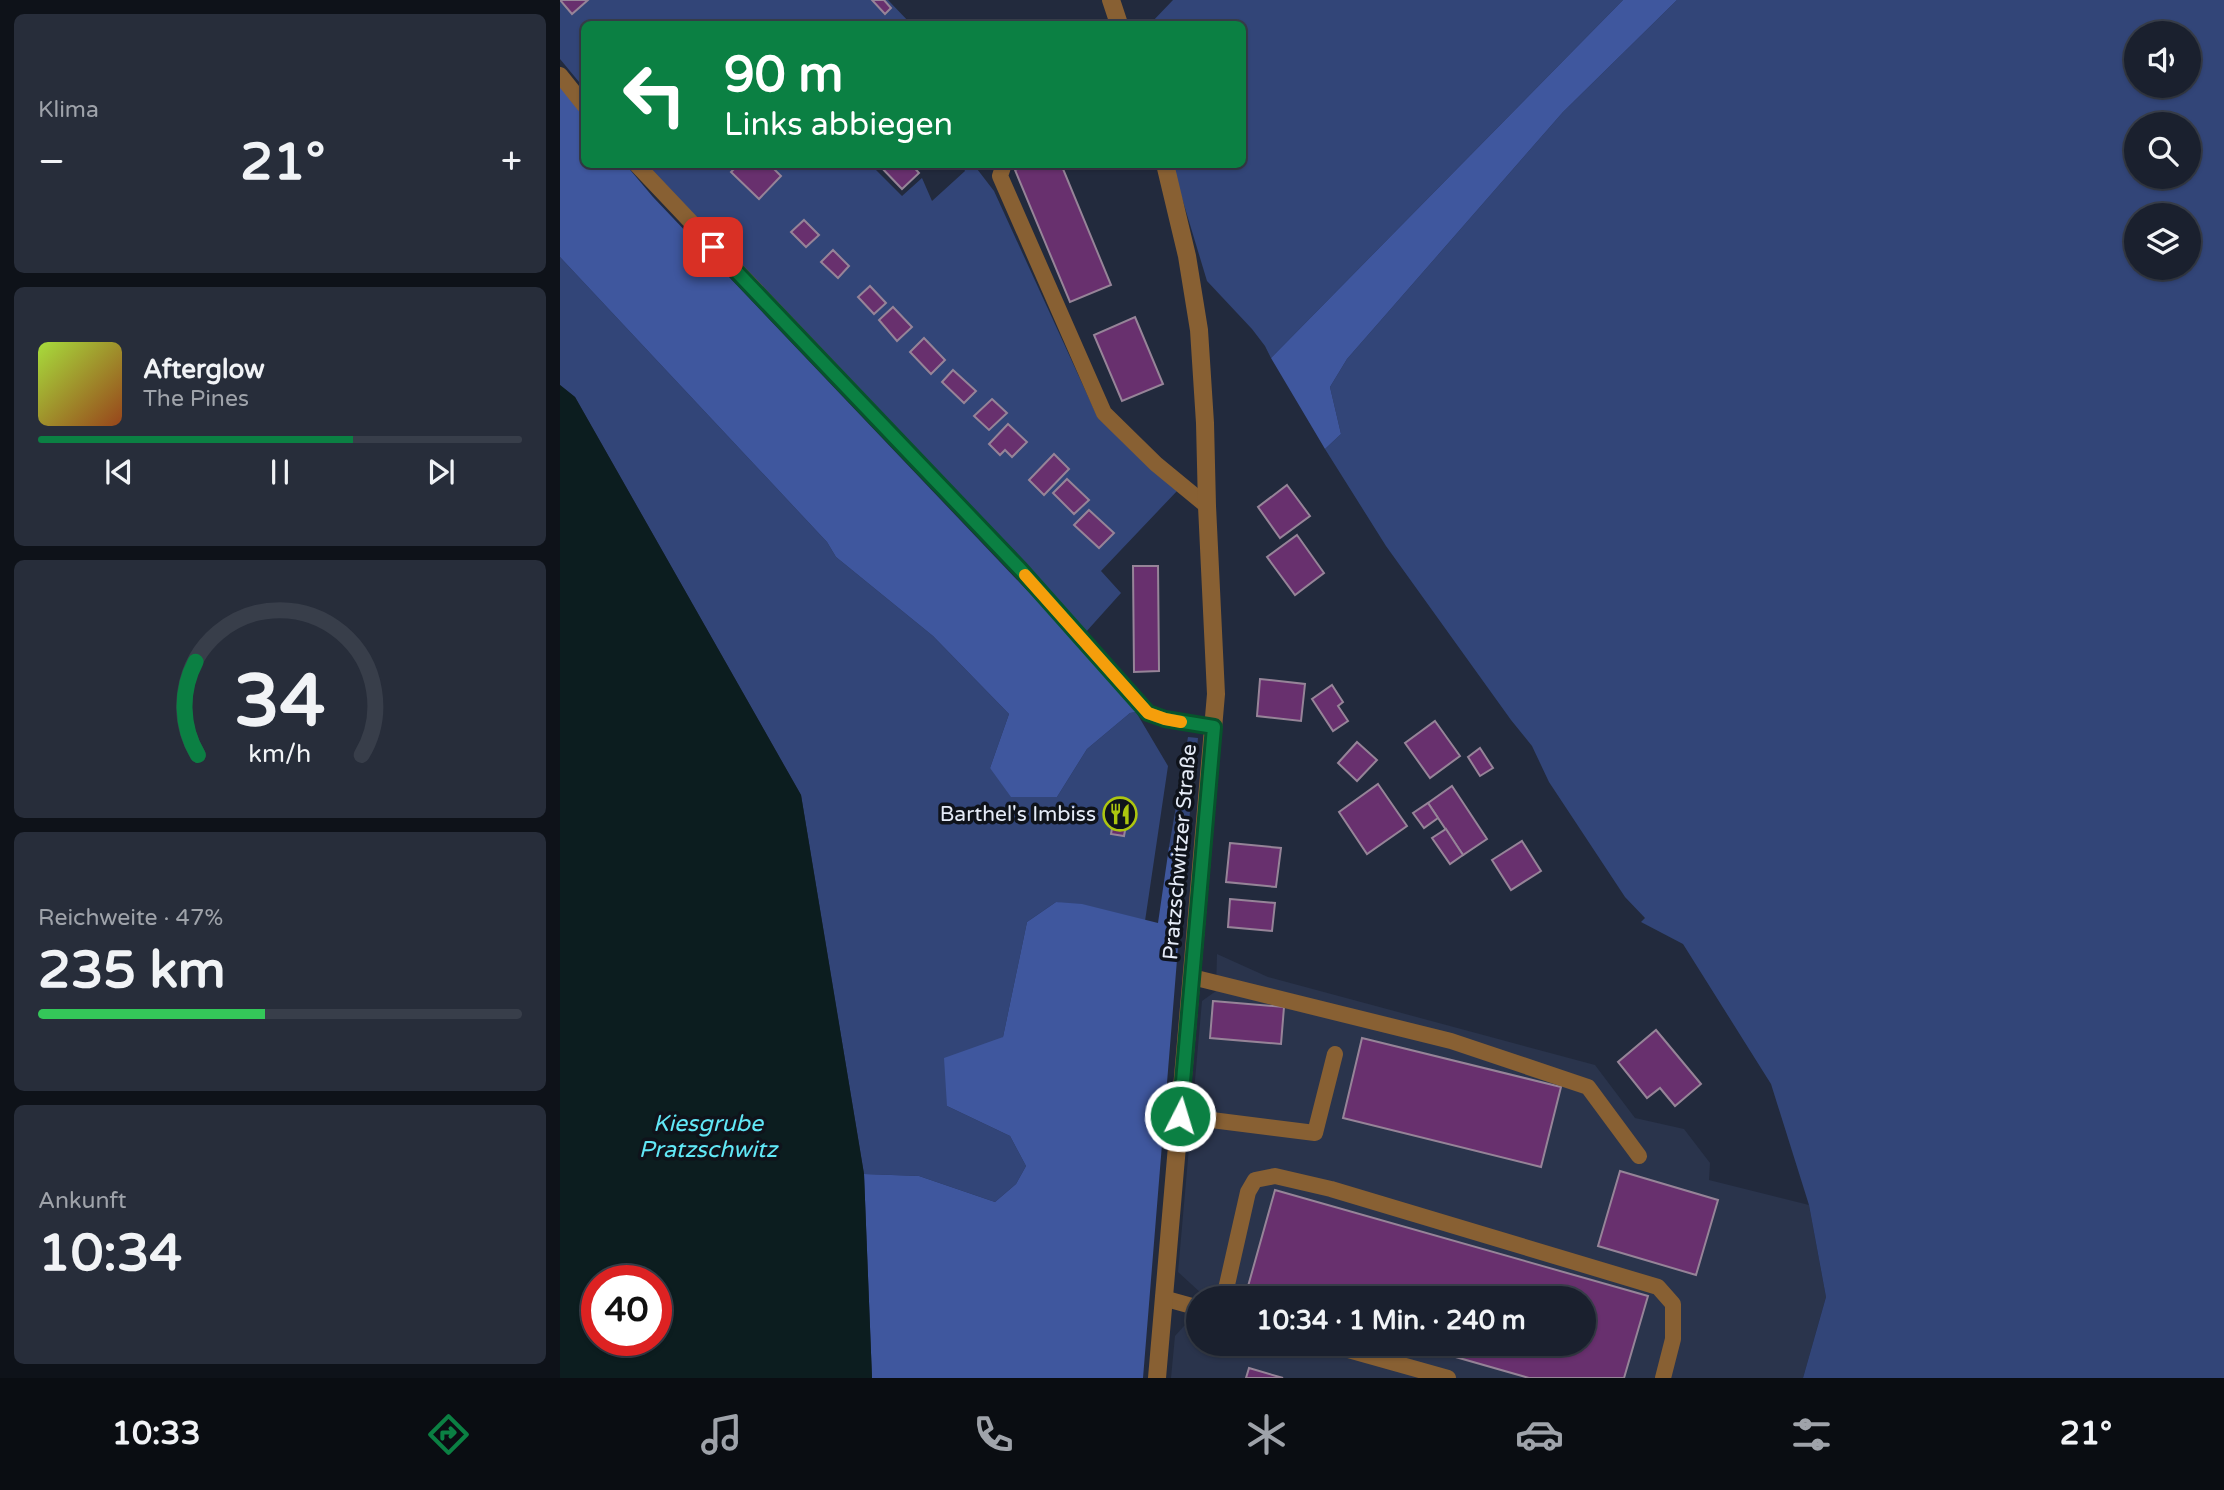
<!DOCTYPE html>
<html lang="de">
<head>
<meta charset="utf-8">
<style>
	body { margin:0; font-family:"Varela Round",sans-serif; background:#272d3a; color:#f1f3f6; height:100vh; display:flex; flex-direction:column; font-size:26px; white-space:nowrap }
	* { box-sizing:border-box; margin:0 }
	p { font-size:23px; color:#9fa3aa }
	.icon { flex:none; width:38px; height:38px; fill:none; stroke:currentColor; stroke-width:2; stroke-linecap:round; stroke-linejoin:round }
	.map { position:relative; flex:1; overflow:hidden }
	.side { display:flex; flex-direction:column; gap:14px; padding:14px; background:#0e1219; width:560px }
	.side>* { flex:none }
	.top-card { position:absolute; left:21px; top:21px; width:665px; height:147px; border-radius:10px; box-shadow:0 2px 5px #0004,0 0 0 2px #383e4a; background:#0b8043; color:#fff; overflow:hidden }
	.buttons { position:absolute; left:1564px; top:21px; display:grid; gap:14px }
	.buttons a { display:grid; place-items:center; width:77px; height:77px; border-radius:50%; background:#1a202e; box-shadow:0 2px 5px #0004,0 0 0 2px #383e4a; font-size:35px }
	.speed { position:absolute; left:21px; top:1265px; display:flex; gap:14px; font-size:35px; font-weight:700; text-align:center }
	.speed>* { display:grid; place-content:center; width:91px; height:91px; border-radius:50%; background:#1a202e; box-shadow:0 2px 5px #0004,0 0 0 2px #383e4a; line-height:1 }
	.speed .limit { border:10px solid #d22; background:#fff; color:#111 }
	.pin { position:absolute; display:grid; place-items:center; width:60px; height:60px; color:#fff; margin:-30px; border-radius:14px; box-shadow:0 4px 10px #0006 }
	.me { position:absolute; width:77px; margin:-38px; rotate:5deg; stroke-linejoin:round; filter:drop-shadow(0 0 5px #0008) }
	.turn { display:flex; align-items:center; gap:24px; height:147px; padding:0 28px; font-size:32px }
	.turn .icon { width:91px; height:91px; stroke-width:2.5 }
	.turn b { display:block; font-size:49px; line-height:60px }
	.big { font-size:52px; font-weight:800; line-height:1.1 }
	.side .card { flex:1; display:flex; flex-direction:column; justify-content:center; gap:10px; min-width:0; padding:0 24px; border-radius:10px; background:#272d3a }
	.side .dial { align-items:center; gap:0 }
	.dial svg { height:182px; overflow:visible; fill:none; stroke:#383e4a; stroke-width:7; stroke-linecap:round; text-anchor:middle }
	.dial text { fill:#f1f3f6; stroke:none }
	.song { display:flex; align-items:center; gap:21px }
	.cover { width:84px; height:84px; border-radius:10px; background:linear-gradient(135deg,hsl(80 70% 55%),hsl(20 70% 35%)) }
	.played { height:7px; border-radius:4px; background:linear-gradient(90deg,#0b8043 65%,#383e4a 65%) }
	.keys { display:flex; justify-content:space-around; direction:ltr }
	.heat { display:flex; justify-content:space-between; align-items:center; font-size:38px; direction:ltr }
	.charge { height:10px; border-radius:5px; background:linear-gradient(90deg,#34c759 47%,#383e4a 0) }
	.trip { position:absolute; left:626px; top:1286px; width:410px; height:70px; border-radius:35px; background:#1a202e; box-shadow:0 2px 5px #0004,0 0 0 2px #383e4a; font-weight:800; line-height:70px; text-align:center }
	.tabs { display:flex; height:112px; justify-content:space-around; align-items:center; background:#0a0d12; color:#9fa3aa }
	.tabs .icon { width:49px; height:49px }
	.tabs .on { color:#0b8043 }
	.tabs b { font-size:32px; color:#f1f3f6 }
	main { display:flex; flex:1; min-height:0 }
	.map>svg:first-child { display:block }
	.built { fill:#2a344c }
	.green { fill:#324578; fill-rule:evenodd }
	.forest { fill:#3f579e }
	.water { fill:#0c1d1f; fill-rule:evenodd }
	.building { fill:#68306e; stroke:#968498; stroke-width:2 }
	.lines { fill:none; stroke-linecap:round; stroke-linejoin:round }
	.service { stroke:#886033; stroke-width:16 }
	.tertiary { stroke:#886033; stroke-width:18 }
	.route-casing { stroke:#07532c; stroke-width:18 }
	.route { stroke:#0b8043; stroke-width:12 }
	.slow { stroke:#f59e0b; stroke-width:12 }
	.labels { text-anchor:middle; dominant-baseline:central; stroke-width:7; stroke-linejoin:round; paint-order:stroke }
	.poi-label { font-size:21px; fill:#e5ebf7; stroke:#0f131b; text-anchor:end }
	.street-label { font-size:21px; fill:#e5ebf7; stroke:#0f131b }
	.water-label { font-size:23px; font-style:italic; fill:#61e8f7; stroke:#0f131b }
</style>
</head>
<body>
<main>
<section class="side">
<div class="card"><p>Klima</p>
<div class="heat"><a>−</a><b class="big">21°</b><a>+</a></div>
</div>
<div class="card">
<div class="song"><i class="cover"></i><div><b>Afterglow</b><p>The Pines</p></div></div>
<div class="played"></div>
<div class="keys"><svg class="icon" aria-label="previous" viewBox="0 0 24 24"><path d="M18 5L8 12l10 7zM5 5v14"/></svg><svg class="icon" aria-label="pause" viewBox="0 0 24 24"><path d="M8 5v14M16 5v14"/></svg><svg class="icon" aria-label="next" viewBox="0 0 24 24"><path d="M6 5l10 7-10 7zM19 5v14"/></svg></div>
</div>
<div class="card dial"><svg viewBox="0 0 100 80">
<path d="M14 69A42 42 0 1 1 86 69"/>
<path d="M14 69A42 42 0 0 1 13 28" stroke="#0b8043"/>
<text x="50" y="56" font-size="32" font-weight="700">34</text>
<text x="50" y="72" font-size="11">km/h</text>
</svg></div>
<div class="card"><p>Reichweite · 47%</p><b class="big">235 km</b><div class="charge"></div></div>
<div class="card"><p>Ankunft</p><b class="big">10:34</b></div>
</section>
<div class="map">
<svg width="1664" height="1378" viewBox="0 0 1664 1378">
	<rect width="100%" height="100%" fill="#222a3d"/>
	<path class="built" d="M657,954L708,977L1035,1065L1075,1118L1124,1129L1150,1163L1149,1180L1249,1205L1266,1297L1243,1378H611L615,1336L624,1326L639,1320V1344H1024V1298H642V1294L618,1272L642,1001L656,991Z"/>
	<g class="green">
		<path d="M0,0H328L351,24H24V88L0,59Z"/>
		<path d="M613,0H1063L711,358L705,346L692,329L647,281L612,165L682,164V24H590Z"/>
		<path d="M1117,0H1664V1378H1243L1266,1297L1249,1205L1211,1084L1123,944L1081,922L1085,918L1065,897L989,782L972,746L951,720L826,546L765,449L781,434L770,387L787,359L1003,112ZM1577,33H1629V86H1577ZM1577,124H1629V177H1577ZM1577,215H1629V268H1577Z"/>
		<path d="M85,165H311L342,196L362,178L372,201L405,171L402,165H414L434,191L538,418L617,491L541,571L561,593L525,633Z"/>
		<path d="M0,257L267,542L276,557L373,636L449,714L430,768L497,797L527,749L570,713L576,712L608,766L585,921L496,902L467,922L443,1037L387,1106L450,1136L466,1166L456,1184L435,1202L359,1176L304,1174L241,795L15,397L0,385Z"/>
		<path d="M628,737L638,738L626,849L609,847Z"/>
	</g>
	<g class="forest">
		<path d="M1063,0H1117L1003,112L787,359L770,387L781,434L765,449L711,358Z"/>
		<path d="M0,86L24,116V164L66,165L93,197L555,683L576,712L570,713L527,749L497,797H451L430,768L449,714L373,636L276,557L267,542L0,257Z"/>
		<path d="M609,847L626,849L583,1378H312L304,1174L359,1176L435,1202L456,1184L466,1166L450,1136L387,1106L384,1058L443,1037L467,922L496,902L522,904L598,923Z"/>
	</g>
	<path class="water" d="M0,385L15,397L241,795L304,1174L312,1378H0ZM37,1281H96V1340H37Z"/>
	<g class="building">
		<path d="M0,0H28L12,14Z"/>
		<path d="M312,0H324L331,8L325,14Z"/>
		<path d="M179,164H209L221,176L199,199L171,172Z"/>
		<path d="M318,164H351L359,173L342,189Z"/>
		<path d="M468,164H501L551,285L510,302L455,170Z"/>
		<path d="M244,220L259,235L246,247L231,232Z"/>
		<path d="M273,250L289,266L278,278L261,262Z"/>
		<path d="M310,286L326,303L314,314L298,297Z"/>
		<path d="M333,307L352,327L337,341L319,320Z"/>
		<path d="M575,317L603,384L562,401L534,335Z"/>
		<path d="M364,338L385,360L371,374L350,352Z"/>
		<path d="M393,370L416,391L404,403L382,382Z"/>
		<path d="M432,399L447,413L429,430L414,416Z"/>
		<path d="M448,424L467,442L452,457L445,450L440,455L429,444Z"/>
		<path d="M494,454L509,469L484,495L469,480Z"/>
		<path d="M507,479L529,500L514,514L493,493Z"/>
		<path d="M727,485L750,516L720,538L698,507Z"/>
		<path d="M529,510L554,533L539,548L514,525Z"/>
		<path d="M737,535L764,573L735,595L707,557Z"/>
		<path d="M573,566H598L599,671L574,672Z"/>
		<path d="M700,679L745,684L741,721L697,716Z"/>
		<path d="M772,685L783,702L778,706L788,721L773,731L752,699Z"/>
		<path d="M875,721L900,756L870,778L845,743Z"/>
		<path d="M797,742L817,760L797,781L778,763Z"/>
		<path d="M920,748L933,768L920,776L908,757Z"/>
		<path d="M818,784L847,826L807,854L779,812Z"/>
		<path d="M892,786L927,839L903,855L868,803Z"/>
		<path d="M554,803L569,805L573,809L571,823L566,825L564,836L551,834L553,823L548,820L550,807Z"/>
		<path d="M868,803L878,818L864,828L853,813Z"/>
		<path d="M886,829L903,855L890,864L872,838Z"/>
		<path d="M962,841L981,871L951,890L932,860Z"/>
		<path d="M670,843L721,848L716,887L666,882Z"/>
		<path d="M670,899L715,903L712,931L668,927Z"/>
		<path d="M653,1001L724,1007L721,1044L650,1038Z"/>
		<path d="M1096,1030L1141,1084L1115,1106L1100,1088L1087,1098L1058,1062Z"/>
		<path d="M802,1038L1001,1087L981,1167L783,1118Z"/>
		<path d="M1060,1171L1158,1200L1136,1275L1038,1246Z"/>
		<path d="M715,1190L1088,1296L1064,1378H969L850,1344H1024V1298L685,1297Z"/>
		<path d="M689,1368L723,1378H686Z"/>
	</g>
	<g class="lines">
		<g class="service">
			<path d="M0,75L24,105"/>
			<path d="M76,164L460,569L588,713L605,719L654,727"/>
			<path d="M444,164L440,176L544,413L596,464L647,506"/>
			<path d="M632,977L891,1041L1028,1087L1079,1156"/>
			<path d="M620,1116L755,1133L775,1054"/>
			<path d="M603,1298L639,1308"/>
			<path d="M664,1298L688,1192L695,1180L715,1176L771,1189L1098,1287L1113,1304V1339L1103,1378"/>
			<path d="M767,1344L888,1378"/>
		</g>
		<g class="tertiary">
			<path d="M551,0L559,24"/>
			<path d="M597,1378L656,694L647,506L645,423L639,330L627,256L605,164"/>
		</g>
	</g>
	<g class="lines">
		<defs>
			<path id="route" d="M153,247L460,569L588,713L605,719L654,727L620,1116"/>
		</defs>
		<use href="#route" class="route-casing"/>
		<use href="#route" class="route"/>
		<path class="slow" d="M465,575L588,713L605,719L621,722"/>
	</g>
	<defs>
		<symbol id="restaurant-ring" viewBox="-11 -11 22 22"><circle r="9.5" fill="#0f131b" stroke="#adc60f" stroke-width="1.5"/><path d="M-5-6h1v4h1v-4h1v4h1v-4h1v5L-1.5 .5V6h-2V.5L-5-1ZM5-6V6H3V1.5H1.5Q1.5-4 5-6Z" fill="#adc60f"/></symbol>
	</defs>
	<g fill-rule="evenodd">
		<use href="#restaurant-ring" x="541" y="795" width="38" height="38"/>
	</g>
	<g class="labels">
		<g class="poi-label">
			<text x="536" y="814">Barthel's Imbiss</text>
		</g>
		<g class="street-label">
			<text transform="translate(620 852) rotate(-85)">Pratzschwitzer Straße</text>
		</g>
		<g class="water-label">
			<text x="148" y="1124">Kiesgrube<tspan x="148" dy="26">Pratzschwitz</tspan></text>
		</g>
	</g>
</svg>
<div class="buttons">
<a><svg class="icon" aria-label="sound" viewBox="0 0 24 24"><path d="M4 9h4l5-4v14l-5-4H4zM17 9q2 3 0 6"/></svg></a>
<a><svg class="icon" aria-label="search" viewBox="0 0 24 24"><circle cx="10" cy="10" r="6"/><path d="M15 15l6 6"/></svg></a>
<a><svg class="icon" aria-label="layers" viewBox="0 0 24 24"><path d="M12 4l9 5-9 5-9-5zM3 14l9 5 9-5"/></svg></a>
</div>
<div class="speed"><div class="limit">40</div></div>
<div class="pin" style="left:153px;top:247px;background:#d93025"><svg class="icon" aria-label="arrive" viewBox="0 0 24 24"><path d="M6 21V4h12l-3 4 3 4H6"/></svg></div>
<svg class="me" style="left:620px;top:1116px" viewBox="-20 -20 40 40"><circle r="17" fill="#0b8043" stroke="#fff" stroke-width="3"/><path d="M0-11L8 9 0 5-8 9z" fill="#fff"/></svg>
<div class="trip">10:34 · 1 Min. · 240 m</div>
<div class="top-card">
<div class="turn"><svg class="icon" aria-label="left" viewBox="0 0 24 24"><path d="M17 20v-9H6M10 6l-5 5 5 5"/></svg><div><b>90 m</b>Links abbiegen</div></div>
</div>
</div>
</main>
<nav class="tabs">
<b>10:33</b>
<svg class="icon on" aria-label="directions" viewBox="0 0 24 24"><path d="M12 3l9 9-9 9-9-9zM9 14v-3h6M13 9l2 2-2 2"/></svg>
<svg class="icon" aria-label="music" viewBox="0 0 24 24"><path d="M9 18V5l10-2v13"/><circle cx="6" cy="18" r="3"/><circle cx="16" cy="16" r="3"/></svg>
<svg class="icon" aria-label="phone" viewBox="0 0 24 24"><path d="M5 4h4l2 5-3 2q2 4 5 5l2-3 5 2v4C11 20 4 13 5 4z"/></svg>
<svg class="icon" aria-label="climate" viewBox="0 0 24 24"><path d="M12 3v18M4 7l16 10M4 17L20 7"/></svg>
<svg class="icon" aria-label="car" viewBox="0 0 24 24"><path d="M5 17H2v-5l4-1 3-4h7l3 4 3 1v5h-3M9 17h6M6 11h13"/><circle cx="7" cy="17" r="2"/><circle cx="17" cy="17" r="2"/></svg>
<svg class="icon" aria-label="filters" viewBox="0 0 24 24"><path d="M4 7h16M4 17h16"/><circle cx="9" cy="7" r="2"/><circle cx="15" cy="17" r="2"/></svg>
<b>21°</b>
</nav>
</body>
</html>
